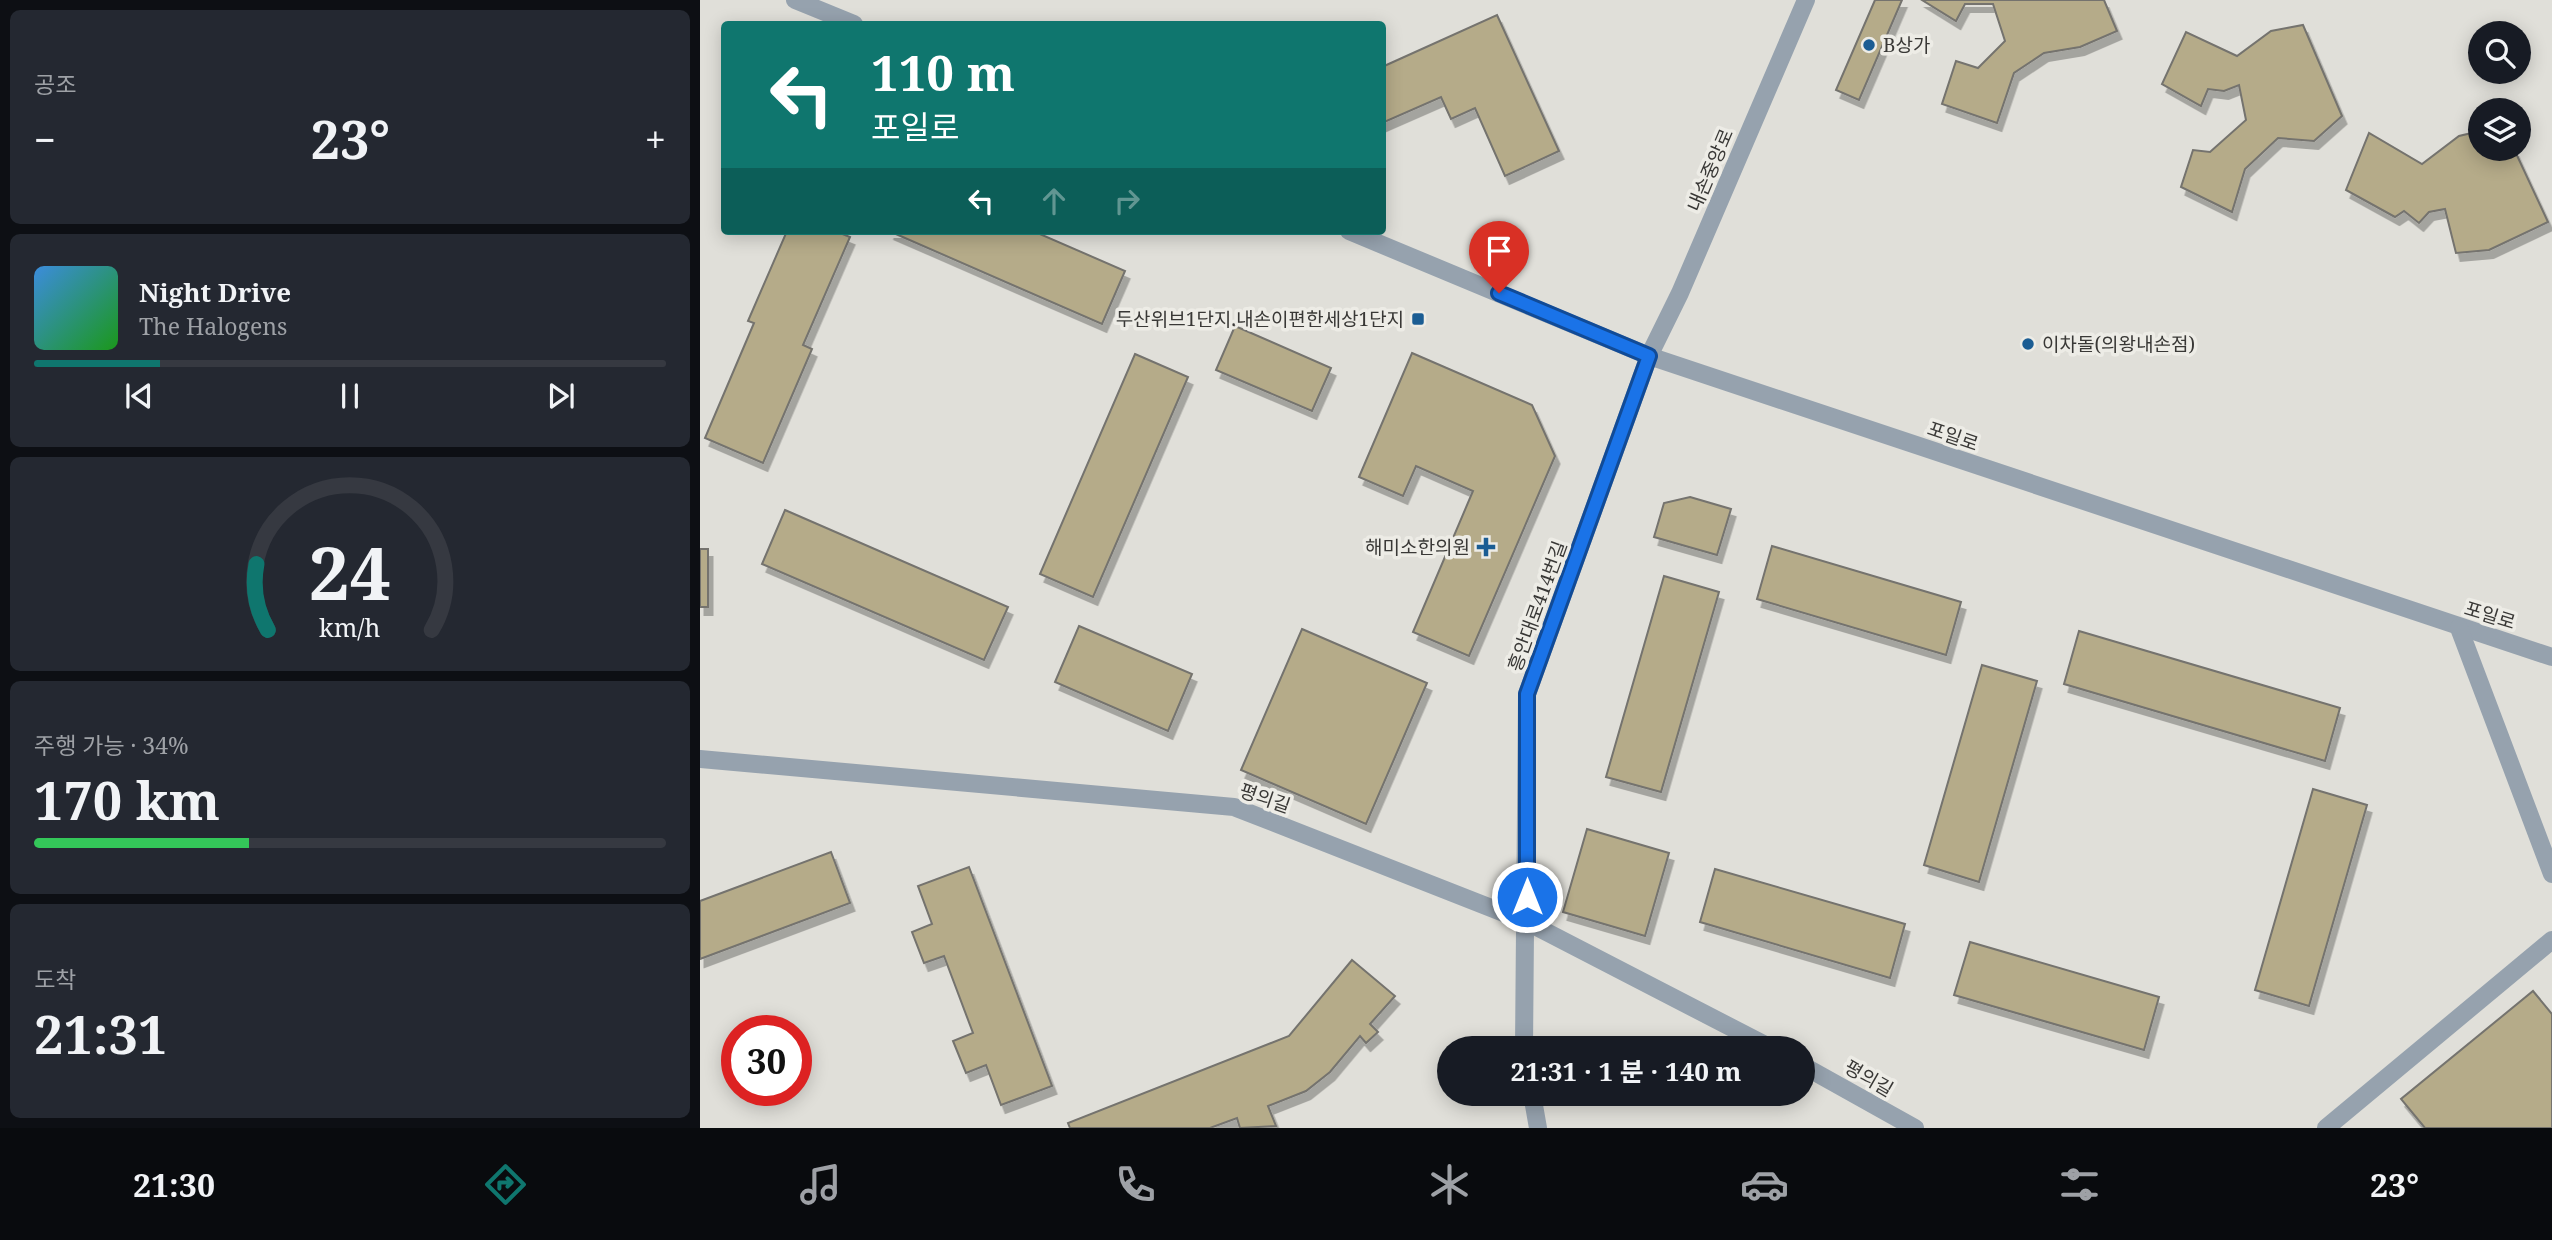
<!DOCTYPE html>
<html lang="ko">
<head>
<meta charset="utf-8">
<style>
	body { margin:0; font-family:"Noto Serif","Noto Sans KR",serif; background:#242831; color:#f1f3f6; height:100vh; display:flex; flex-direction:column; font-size:26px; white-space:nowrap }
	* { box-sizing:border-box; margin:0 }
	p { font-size:23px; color:#9ea1a6 }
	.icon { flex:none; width:38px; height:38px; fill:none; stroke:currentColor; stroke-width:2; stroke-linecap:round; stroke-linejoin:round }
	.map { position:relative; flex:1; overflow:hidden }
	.side { display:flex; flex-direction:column; gap:10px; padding:10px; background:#0d0f14; width:700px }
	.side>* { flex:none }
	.top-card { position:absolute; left:21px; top:21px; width:665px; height:214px; border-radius:7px; box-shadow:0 4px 18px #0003; background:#0f766e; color:#fff; overflow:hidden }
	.buttons { position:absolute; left:1768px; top:21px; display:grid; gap:14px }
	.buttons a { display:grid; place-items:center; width:63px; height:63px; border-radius:50%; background:#171b24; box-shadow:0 4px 18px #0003; font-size:35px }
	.speed { position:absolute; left:21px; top:1015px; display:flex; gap:14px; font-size:35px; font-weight:700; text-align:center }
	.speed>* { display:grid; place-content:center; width:91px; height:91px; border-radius:50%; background:#171b24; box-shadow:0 4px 18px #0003; line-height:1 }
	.speed .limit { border:10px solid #d22; background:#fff; color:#111 }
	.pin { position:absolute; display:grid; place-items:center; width:60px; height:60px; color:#fff; margin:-72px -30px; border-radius:50% 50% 50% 0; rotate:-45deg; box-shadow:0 0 7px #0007 }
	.pin .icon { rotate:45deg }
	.me { position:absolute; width:77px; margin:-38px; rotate:0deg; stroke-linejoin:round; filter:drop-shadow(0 0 5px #0008) }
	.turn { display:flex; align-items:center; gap:24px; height:147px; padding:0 35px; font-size:32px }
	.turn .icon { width:91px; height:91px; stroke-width:2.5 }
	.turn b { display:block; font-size:49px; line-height:60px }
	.lanes { display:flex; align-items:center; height:66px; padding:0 35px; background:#0003; justify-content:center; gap:35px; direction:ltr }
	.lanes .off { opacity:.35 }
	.big { font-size:52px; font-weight:700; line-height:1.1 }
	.side .card { flex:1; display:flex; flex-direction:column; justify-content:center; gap:10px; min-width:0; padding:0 24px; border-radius:10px; background:#242831 }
	.side .dial { align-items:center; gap:0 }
	.dial svg { height:182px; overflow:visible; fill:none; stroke:#363941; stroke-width:7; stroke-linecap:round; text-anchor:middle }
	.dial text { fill:#f1f3f6; stroke:none }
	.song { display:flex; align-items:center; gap:21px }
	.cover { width:84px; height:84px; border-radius:10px; background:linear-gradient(135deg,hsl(210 70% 55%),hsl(120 70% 35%)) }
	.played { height:7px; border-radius:4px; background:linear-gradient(90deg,#0f766e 20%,#363941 20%) }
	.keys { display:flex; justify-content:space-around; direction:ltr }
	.heat { display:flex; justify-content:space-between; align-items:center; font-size:38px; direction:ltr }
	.charge { height:10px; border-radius:5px; background:linear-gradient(90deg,#34c759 34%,#363941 0) }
	.trip { position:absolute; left:737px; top:1036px; width:378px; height:70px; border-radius:35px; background:#171b24; box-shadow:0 4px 18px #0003; font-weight:700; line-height:70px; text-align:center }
	.tabs { display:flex; height:112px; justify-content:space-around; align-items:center; background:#090b0e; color:#9ea1a6 }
	.tabs .icon { width:49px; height:49px }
	.tabs .on { color:#0f766e }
	.tabs b { font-size:32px; color:#f1f3f6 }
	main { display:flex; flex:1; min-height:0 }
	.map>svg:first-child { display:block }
	.building { fill:#b5ab89; stroke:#74736e; stroke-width:2; filter:url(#shadow) }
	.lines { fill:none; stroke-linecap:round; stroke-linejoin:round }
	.minor { stroke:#96a2ae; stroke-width:18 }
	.route-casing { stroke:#114b97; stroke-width:18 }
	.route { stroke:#1a73e8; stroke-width:12 }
	.poi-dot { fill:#1b5d93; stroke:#edece6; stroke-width:2.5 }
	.labels { text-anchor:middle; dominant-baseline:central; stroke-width:7; stroke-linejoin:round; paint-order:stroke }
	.poi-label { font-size:19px; fill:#393836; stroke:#edece6; text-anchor:start }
	.street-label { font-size:19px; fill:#393836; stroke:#edece6 }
</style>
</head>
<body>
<main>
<section class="side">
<div class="card"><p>공조</p>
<div class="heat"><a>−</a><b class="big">23°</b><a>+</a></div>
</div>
<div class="card">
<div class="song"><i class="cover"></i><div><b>Night Drive</b><p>The Halogens</p></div></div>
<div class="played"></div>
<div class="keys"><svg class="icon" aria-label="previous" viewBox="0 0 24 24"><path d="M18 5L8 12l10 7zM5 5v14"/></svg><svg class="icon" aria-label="pause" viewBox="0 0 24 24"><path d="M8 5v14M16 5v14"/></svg><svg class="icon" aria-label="next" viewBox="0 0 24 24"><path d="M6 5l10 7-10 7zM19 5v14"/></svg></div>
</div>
<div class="card dial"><svg viewBox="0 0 100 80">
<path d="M14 69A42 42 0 1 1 86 69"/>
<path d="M14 69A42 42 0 0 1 9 40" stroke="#0f766e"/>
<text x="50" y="56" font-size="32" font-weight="700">24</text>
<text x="50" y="72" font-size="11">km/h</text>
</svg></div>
<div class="card"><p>주행 가능 · 34%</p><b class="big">170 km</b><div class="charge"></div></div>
<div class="card"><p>도착</p><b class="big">21:31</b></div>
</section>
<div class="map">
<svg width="1852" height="1128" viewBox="0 0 1852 1128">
	<defs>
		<filter id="shadow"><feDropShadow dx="4.5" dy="8" stdDeviation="0" flood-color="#0004"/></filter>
	</defs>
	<rect width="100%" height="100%" fill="#e0dfd9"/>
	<g class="building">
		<path d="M1175,0H1202L1159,100L1136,90Z"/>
		<path d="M1222,0H1404L1417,31L1380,47L1344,53L1314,73L1297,123L1242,104L1256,61L1278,68L1305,41L1293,4H1265L1256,21Z"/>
		<path d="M797,15L859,151L805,176L775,108L751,119L741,97L682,123V67Z"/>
		<path d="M1603,25L1642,116L1614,141L1578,138L1545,169L1532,212L1481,187L1493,150L1510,152L1546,120L1539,85L1524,91L1508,89L1501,106L1462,84L1486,32L1537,56L1571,31Z"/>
		<path d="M1780,131V149H1814L1848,222L1789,250L1756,253L1745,209L1729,212L1719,223L1704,211L1695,217L1646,190L1669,133L1722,164L1759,136Z"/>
		<path d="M87,231H135L150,237L103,345L112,349L63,463L5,438L54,323L48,321Z"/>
		<path d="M189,231H333L425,271L402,324Z"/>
		<path d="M535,326L631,368L612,411L516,370Z"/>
		<path d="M712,353L832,405L855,456L769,656L713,632L773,491L716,466L703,496L659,477Z"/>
		<path d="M435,354L488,377L393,597L340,574Z"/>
		<path d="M990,497L1031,509L1017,555L954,537L964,503Z"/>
		<path d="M85,510L308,607L284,660L62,564Z"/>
		<path d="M1072,546L1261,602L1246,655L1057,599Z"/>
		<rect x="0" y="549" width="8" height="58"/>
		<path d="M964,576L1019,592L961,792L906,777Z"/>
		<path d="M379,626L492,674L468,731L355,682Z"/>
		<path d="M602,629L727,683L666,824L541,770Z"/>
		<path d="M1379,631L1640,708L1625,761L1364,684Z"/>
		<path d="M1282,665L1337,681L1279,882L1224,865Z"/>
		<path d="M1613,789L1667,805L1609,1006L1555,990Z"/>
		<path d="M887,829L969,853L945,936L863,912Z"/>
		<path d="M131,852L150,903L0,959V901Z"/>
		<path d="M269,867L352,1086L301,1105L286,1065L266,1073L253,1041L273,1033L244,956L224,963L212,932L232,924L218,886Z"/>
		<path d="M1015,869L1205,924L1190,978L1000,922Z"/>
		<path d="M1270,942L1459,997L1444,1050L1254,995Z"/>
		<path d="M652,960L695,996L670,1024L678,1032L666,1043L660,1036L630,1072L606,1091L568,1106L576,1126L540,1128L537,1118L510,1128H370L368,1123L589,1036Z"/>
		<path d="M1833,991L1852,1014V1128H1725L1701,1099Z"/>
	</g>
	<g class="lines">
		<g class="minor">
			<path d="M95,0L154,24"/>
			<path d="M649,231L949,356L1852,657"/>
			<path d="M1759,628L1852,874"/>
			<path d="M0,759L534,807L827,922L1071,1048"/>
			<path d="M824,1048L827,694L949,356L980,293L1106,0"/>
			<path d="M1102,1065L1215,1128"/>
			<path d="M832,1094L838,1128"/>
			<path d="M1626,1128L1852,940"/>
		</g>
	</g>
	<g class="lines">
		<defs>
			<path id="route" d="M799,293L949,356L827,694V897"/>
		</defs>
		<use href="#route" class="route-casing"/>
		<use href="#route" class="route"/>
	</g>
	<g class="poi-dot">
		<circle cx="1169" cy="45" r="7"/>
		<rect x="711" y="312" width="14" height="14" rx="3.5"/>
		<circle cx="1328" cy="344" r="7"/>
		<path d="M782.5 536.5h7v7h7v7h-7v7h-7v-7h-7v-7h7z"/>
	</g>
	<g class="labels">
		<g class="poi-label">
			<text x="1183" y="45">B상가</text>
			<text x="704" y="319" text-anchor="end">두산위브1단지.내손이편한세상1단지</text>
			<text x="1342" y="344">이차돌(의왕내손점)</text>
			<text x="770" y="547" text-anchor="end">해미소한의원</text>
		</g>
		<g class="street-label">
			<text transform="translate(1010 170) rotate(-67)">내손중앙로</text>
			<text transform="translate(1253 436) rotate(19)">포일로</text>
			<text transform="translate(837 606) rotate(-70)">흥안대로414번길</text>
			<text transform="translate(1790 615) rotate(17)">포일로</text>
			<text transform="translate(565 798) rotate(19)">평의길</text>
			<text transform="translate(1169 1078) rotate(30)">평의길</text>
		</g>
	</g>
</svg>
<div class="buttons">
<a><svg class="icon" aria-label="search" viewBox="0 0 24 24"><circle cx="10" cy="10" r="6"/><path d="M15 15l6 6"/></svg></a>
<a><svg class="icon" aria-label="layers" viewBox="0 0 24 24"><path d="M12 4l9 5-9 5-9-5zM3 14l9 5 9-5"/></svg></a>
</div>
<div class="speed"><div class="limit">30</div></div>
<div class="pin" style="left:799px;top:293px;background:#d93025"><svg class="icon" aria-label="arrive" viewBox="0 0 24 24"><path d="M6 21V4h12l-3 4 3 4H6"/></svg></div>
<svg class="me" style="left:827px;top:897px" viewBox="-20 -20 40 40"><circle r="17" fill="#1a73e8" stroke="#fff" stroke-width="3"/><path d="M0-11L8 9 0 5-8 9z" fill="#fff"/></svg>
<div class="trip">21:31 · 1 분 · 140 m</div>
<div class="top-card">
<div class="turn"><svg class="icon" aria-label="left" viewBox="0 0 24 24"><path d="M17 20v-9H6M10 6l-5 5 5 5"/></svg><div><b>110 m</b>포일로</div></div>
<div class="lanes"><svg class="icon" aria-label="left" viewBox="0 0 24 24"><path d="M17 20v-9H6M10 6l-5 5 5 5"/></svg><svg class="icon off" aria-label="ahead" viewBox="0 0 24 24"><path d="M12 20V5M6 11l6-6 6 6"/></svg><svg class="icon off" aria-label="right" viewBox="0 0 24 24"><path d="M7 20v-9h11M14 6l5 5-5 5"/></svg></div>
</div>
</div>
</main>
<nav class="tabs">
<b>21:30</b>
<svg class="icon on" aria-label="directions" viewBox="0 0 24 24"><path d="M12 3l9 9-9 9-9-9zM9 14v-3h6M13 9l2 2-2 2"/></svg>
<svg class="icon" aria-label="music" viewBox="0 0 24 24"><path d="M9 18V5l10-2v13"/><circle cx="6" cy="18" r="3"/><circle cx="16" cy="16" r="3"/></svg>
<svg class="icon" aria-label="phone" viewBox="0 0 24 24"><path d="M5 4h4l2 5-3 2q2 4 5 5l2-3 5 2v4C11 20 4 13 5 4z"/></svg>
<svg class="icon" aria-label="climate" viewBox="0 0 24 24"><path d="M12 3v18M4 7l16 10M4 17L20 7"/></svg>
<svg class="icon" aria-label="car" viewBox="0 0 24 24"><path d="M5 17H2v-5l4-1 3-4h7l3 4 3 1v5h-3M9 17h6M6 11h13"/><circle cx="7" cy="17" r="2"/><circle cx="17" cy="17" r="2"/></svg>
<svg class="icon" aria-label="filters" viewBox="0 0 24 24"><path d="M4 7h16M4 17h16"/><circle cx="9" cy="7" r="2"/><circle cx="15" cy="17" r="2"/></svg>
<b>23°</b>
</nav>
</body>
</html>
